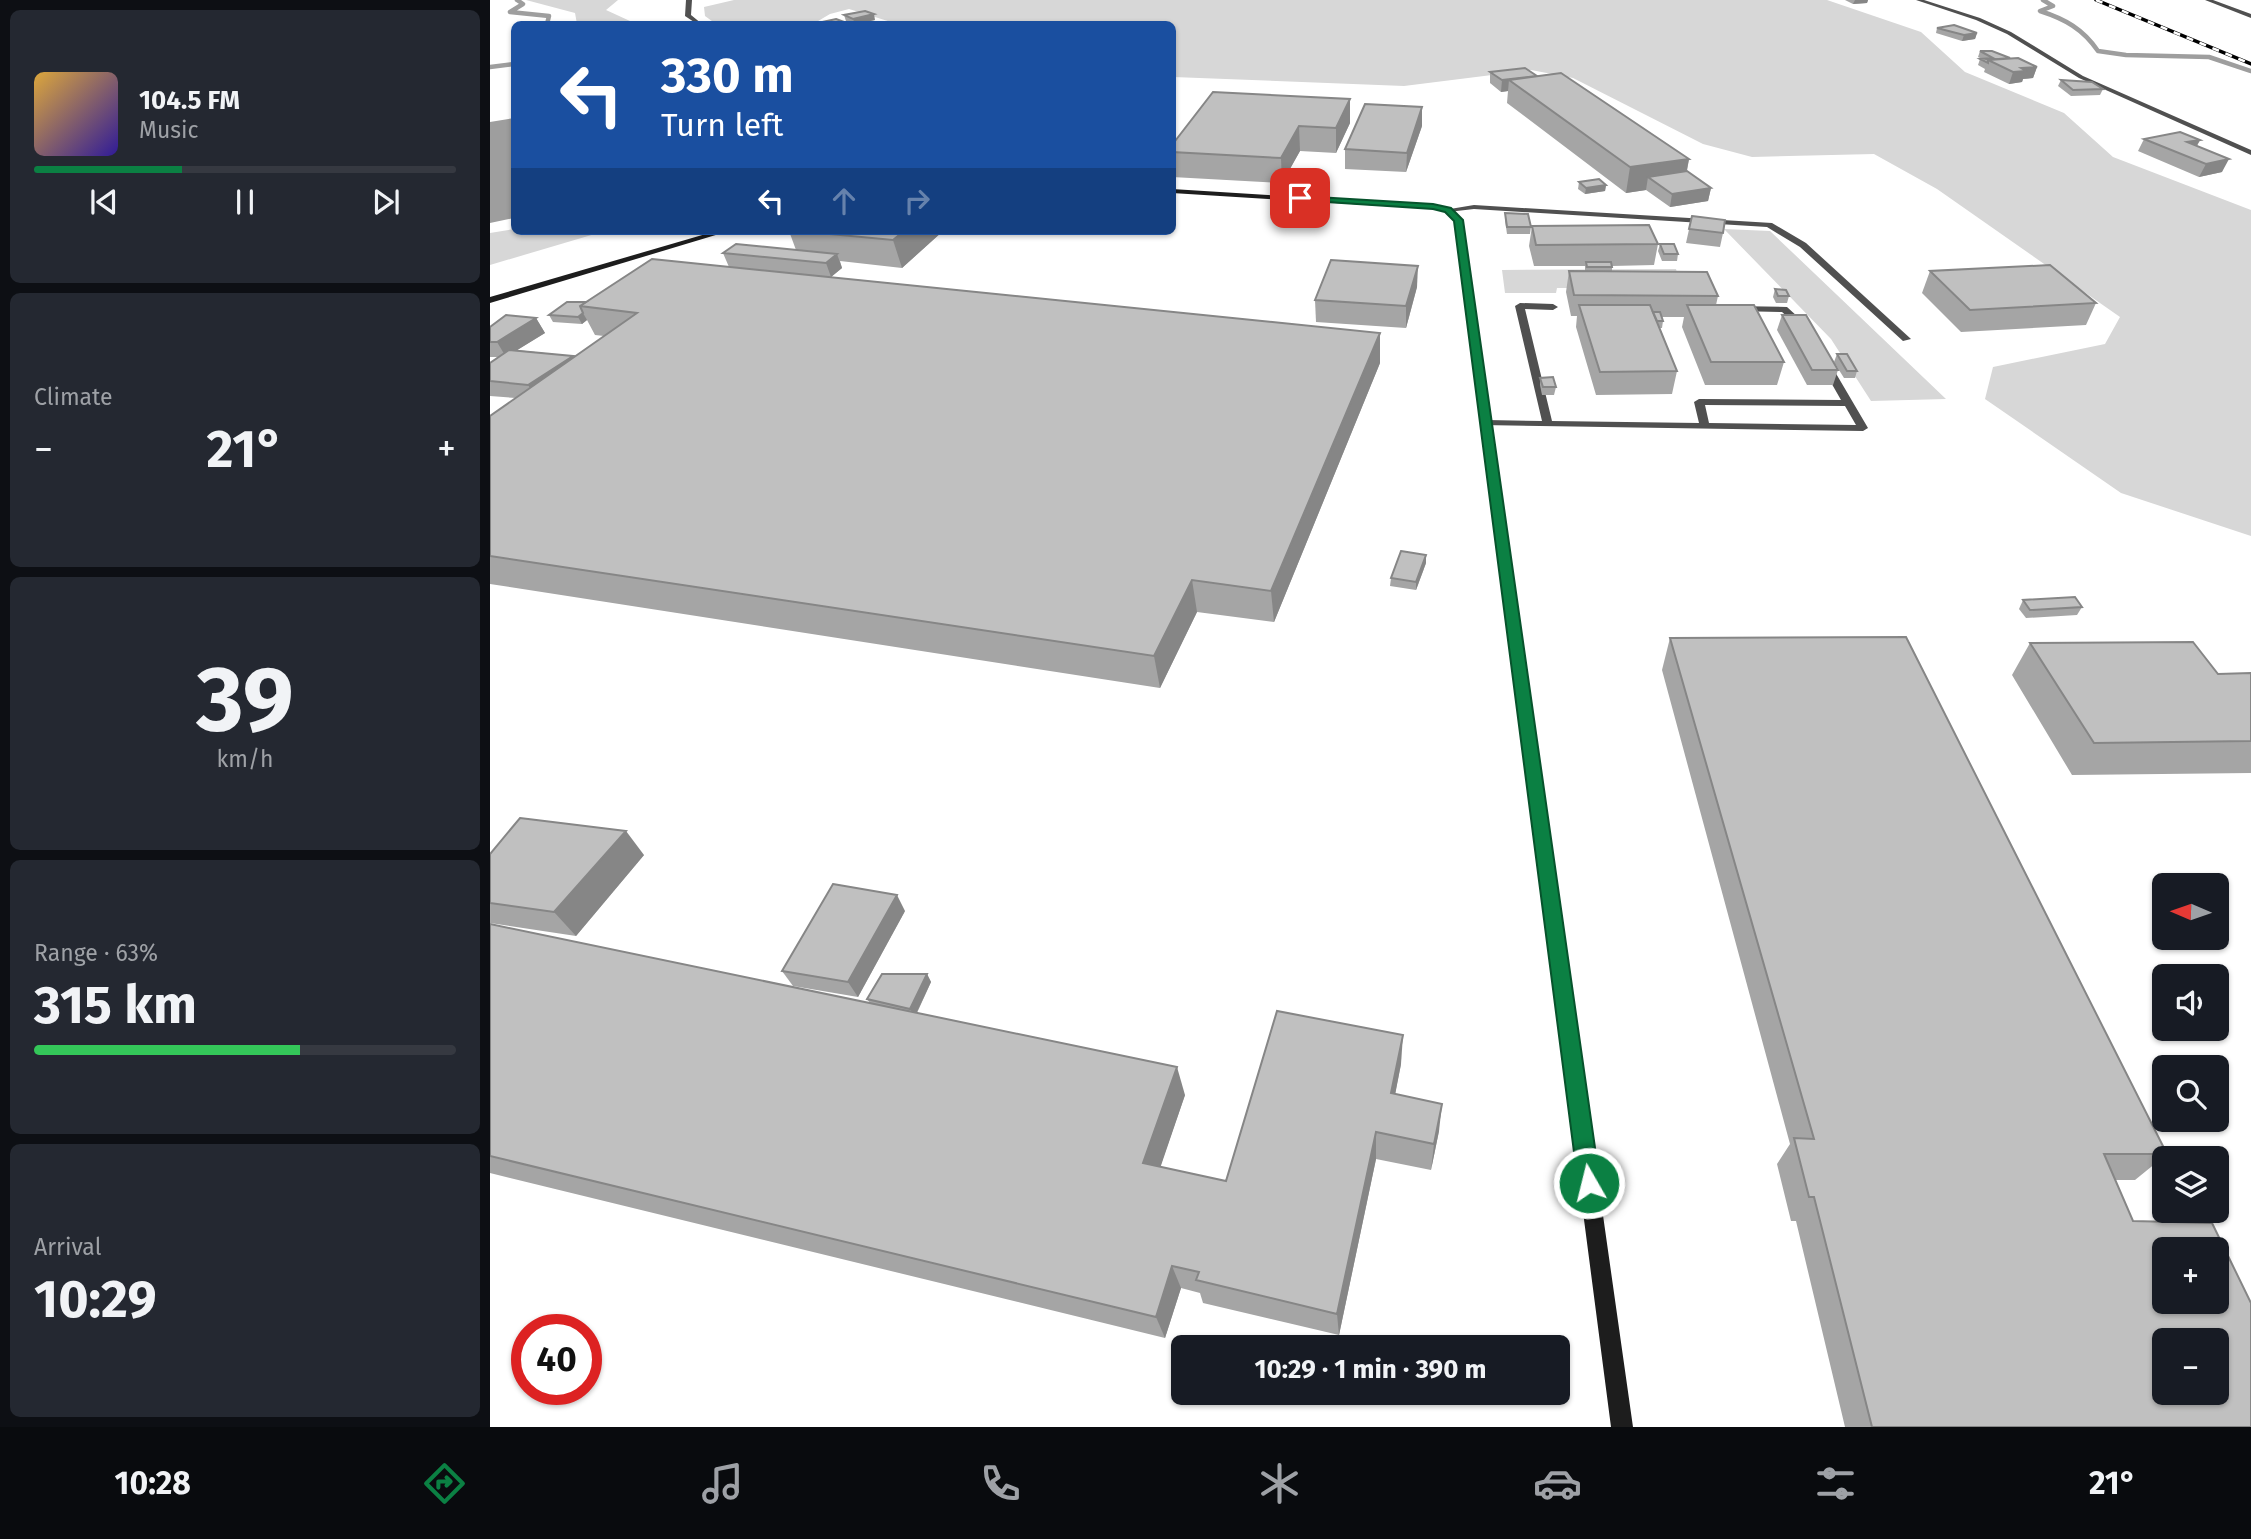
<!DOCTYPE html>
<html lang="en">
<head>
<meta charset="utf-8">
<style>
	body { margin:0; font-family:"Fira Sans",sans-serif; background:#242831; color:#f1f3f6; height:100vh; display:flex; flex-direction:column; font-size:26px; white-space:nowrap }
	* { box-sizing:border-box; margin:0 }
	p { font-size:23px; color:#9ea1a6 }
	.icon { flex:none; width:38px; height:38px; fill:none; stroke:currentColor; stroke-width:2; stroke-linecap:round; stroke-linejoin:round }
	.map { position:relative; flex:1; overflow:hidden }
	.details { display:flex; flex-direction:column; gap:10px; padding:10px; background:#0d0f14; width:490px }
	.details>* { flex:none }
	.hud { position:absolute; left:21px; top:21px; width:665px; height:214px; border-radius:10px; box-shadow:0 2px 5px #0004; background:#1a4fa0; color:#fff; overflow:hidden }
	.needle { width:46px; rotate:272deg }
	.tools { position:absolute; left:1662px; top:873px; display:grid; gap:14px }
	.tools a { display:grid; place-items:center; width:77px; height:77px; border-radius:10px; background:#171b24; box-shadow:0 2px 5px #0004; font-size:35px }
	.speed { position:absolute; left:21px; top:1314px; display:flex; gap:14px; font-size:35px; font-weight:700; text-align:center }
	.speed>* { display:grid; place-content:center; width:91px; height:91px; border-radius:50%; background:#171b24; box-shadow:0 2px 5px #0004; line-height:1 }
	.speed .limit { border:10px solid #d22; background:#fff; color:#111 }
	.pin { position:absolute; display:grid; place-items:center; width:60px; height:60px; color:#fff; margin:-30px; border-radius:14px; box-shadow:0 4px 10px #0006 }
	.me { position:absolute; width:77px; margin:-38px; rotate:352deg; stroke-linejoin:round; filter:drop-shadow(0 0 5px #0008) }
	.turn { display:flex; align-items:center; gap:24px; height:147px; padding:0 35px; font-size:32px }
	.turn .icon { width:91px; height:91px; stroke-width:2.5 }
	.turn b { display:block; font-size:49px; line-height:60px }
	.lanes { display:flex; align-items:center; height:66px; padding:0 35px; background:#0003; justify-content:center; gap:35px; direction:ltr }
	.lanes .off { opacity:.35 }
	.big { font-size:52px; font-weight:700; line-height:1.1 }
	.details .widget { flex:1; display:flex; flex-direction:column; justify-content:center; gap:10px; min-width:0; padding:0 24px; border-radius:10px; background:#242831 }
	.details .dial { align-items:center; gap:0 }
	.dial b { font-size:91px; line-height:1 }
	.song { display:flex; align-items:center; gap:21px }
	.cover { width:84px; height:84px; border-radius:10px; background:linear-gradient(135deg,hsl(40 70% 55%),hsl(250 70% 35%)) }
	.played { height:7px; border-radius:4px; background:linear-gradient(90deg,#0b8043 35%,#363941 35%) }
	.keys { display:flex; justify-content:space-around; direction:ltr }
	.heat { display:flex; justify-content:space-between; align-items:center; font-size:38px; direction:ltr }
	.charge { height:10px; border-radius:5px; background:linear-gradient(90deg,#34c759 63%,#363941 0) }
	.trip { position:absolute; left:681px; top:1335px; width:399px; height:70px; border-radius:10px; background:#171b24; box-shadow:0 2px 5px #0004; font-weight:700; line-height:70px; text-align:center }
	.tabs { display:flex; height:112px; justify-content:space-around; align-items:center; background:#090b0e; color:#9ea1a6 }
	.tabs .icon { width:49px; height:49px }
	.tabs .on { color:#0b8043 }
	.tabs b { font-size:32px; color:#f1f3f6 }
	main { display:flex; flex:1; min-height:0 }
	.map>svg:first-child { display:block }
	.green { fill:#d7d7d7 }
	.water { fill:#9e9e9e }
	.lines { fill:none; stroke-linecap:round; stroke-linejoin:round }
	.stream { stroke:#9e9e9e; stroke-width:4.5 }
	.lane { fill:#505050; fill-rule:evenodd }
	.street { fill:#505050; fill-rule:evenodd }
	.secondary { fill:#1d1d1d; fill-rule:evenodd }
	.rail-casing { stroke:#000; stroke-width:3.5 }
	.rail { stroke:#fff; stroke-width:2.5; stroke-dasharray:7; stroke-linecap:butt }
	.wall { fill:#a5a5a5 }
	.shaded-wall { fill:#868686 }
	.building { fill:#c0c0c0; stroke:#868686; stroke-width:2; fill-rule:evenodd }
	.route { fill:#0b8043; stroke:#07532c; stroke-width:2 }
</style>
</head>
<body>
<main>
<section class="details">
<div class="widget">
<div class="song"><i class="cover"></i><div><b>104.5 FM</b><p>Music</p></div></div>
<div class="played"></div>
<div class="keys"><svg class="icon" aria-label="previous" viewBox="0 0 24 24"><path d="M18 5L8 12l10 7zM5 5v14"/></svg><svg class="icon" aria-label="pause" viewBox="0 0 24 24"><path d="M8 5v14M16 5v14"/></svg><svg class="icon" aria-label="next" viewBox="0 0 24 24"><path d="M6 5l10 7-10 7zM19 5v14"/></svg></div>
</div>
<div class="widget"><p>Climate</p>
<div class="heat"><a>−</a><b class="big">21°</b><a>+</a></div>
</div>
<div class="widget dial"><b>39</b><p>km/h</p></div>
<div class="widget"><p>Range · 63%</p><b class="big">315 km</b><div class="charge"></div></div>
<div class="widget"><p>Arrival</p><b class="big">10:29</b></div>
</section>
<div class="map">
<svg width="1761" height="1427" viewBox="0 0 1761 1427">
	<rect width="100%" height="100%" fill="#fff"/>
	<g class="green">
		<path d="M36,0H128L116,10L140,21L175,24H87L85,13Z"/>
		<path d="M244,0H1337L1431,32L1475,72L1574,113L1623,157L1761,210V536L1631,493L1495,399L1503,367L1615,344L1630,317L1447,189L1384,154L1262,157L1213,144L1083,78L1041,70L914,86L683,77L682,24H423L401,22L359,9L340,14L323,24H226L215,16L214,7Z"/>
		<path d="M24,229V231H115L0,265V233Z"/>
		<path d="M1234,229L1280,231L1456,399L1381,401L1341,339Z"/>
		<path d="M1186,269L1191,288H1067L1066,293H1015L1012,270Z"/>
	</g>
	<path class="water" d="M24,118V218L0,223V122Z"/>
	<g class="lines">
		<g class="stream">
			<path d="M27,0L33,4L20,12L59,16L57,24"/>
			<path d="M1553,0L1563,6L1550,11C1575,19 1593,29 1608,51L1636,55L1719,57L1761,71"/>
			<path d="M0,67L24,64"/>
		</g>
		<g class="lane">
			<path d="M1030,303L1063,304L1068,307L1063,310L1035,309L1062,421L1209,423L1204,402L1209,399L1351,400L1331,365L1336,362L1341,365L1378,428L1373,431L992,425V421L996,420L1052,421L1025,306ZM1215,405L1355,406L1366,425L1219,423Z"/>
			<path d="M1243,306L1297,307L1319,327L1311,329L1292,312L1246,311L1243,310Z"/>
		</g>
		<g class="street">
			<path d="M196,0H202L201,15L212,24H207L195,16Z"/>
			<path d="M1426,0H1434L1490,18L1521,32L1593,76L1761,150V155L1589,78L1517,34L1486,20Z"/>
			<path d="M1715,0H1723L1761,14V18Z"/>
			<path d="M984,205L1282,223L1316,243L1421,339L1413,341L1310,247L1277,227L984,209L958,212L954,210Z"/>
		</g>
		<g class="secondary">
			<path d="M682,189L942,205L961,208L972,220L1143,1427H1121L964,221L955,212L942,209L682,193Z"/>
			<path d="M226,231H239L0,303V297Z"/>
		</g>
		<defs>
			<path id="rail" d="M1606,0L1761,64"/>
		</defs>
		<use href="#rail" class="rail-casing"/>
		<use href="#rail" class="rail"/>
	</g>
	<g class="wall">
		<path d="M1355,0H1378L1377,3L1363,4Z"/>
		<path d="M354,15L385,20L365,24L356,21Z"/>
		<path d="M1447,28L1487,33L1485,39L1472,41L1446,33Z"/>
		<path d="M1490,51L1520,58L1547,67L1543,78L1533,79L1532,82L1519,84L1494,72L1495,69L1488,65L1490,59H1492L1488,57Z"/>
		<path d="M1000,72L1047,76L1199,159L1197,171L1221,188L1218,201L1180,207L1156,190L1136,193L1017,103L1018,91L1011,92L1000,83Z"/>
		<path d="M1571,80L1613,89L1610,95L1581,96L1568,86Z"/>
		<path d="M723,92L860,123L846,153L810,151L792,183L682,177V145Z"/>
		<path d="M932,126L916,172L855,169V149Z"/>
		<path d="M1654,139L1710,140L1707,146L1732,172L1709,177L1648,151Z"/>
		<path d="M1089,182L1116,185L1115,191L1095,194L1088,189Z"/>
		<path d="M1015,213L1041,227L1040,234H1017L1015,220Z"/>
		<path d="M1202,216L1233,233L1230,247L1196,243Z"/>
		<path d="M1042,226L1168,244L1164,265L1122,266V271L1228,296L1226,305L1294,362L1287,385H1215L1192,327L1194,317H1172L1173,321L1172,328H1170L1187,371L1182,394L1106,395L1086,327L1087,316H1081L1076,292L1079,271H1095V266H1044L1039,246Z"/>
		<path d="M299,231H453L412,268L350,261L352,268L341,277L890,333V363L784,622L707,612L670,688L0,584V416L26,398L0,396V363L9,357H0V327L46,318L55,333L27,350L83,356L84,357L114,336L105,335L97,320L92,324L63,322L59,315L96,302L239,267L233,253L306,250Z"/>
		<path d="M1170,244L1188,254L1187,261H1172L1168,251Z"/>
		<path d="M1440,271L1606,303L1596,325L1471,332L1432,293Z"/>
		<path d="M927,287L916,328L826,322L825,300Z"/>
		<path d="M1285,289L1299,296L1297,303H1286L1283,297Z"/>
		<path d="M1292,315L1348,370L1343,385H1317L1287,330Z"/>
		<path d="M1347,354L1367,371L1365,378H1354L1344,362Z"/>
		<path d="M1050,378L1066,387L1064,395H1052L1050,385Z"/>
		<path d="M936,563L926,590L900,586L901,578Z"/>
		<path d="M1533,600L1592,607L1587,615L1536,618L1529,609Z"/>
		<path d="M1180,638L1677,1154L1645,1180H1625L1643,1221L1761,1427H1355L1306,1221H1301L1287,1164L1300,1144L1172,670Z"/>
		<path d="M1540,643L1728,674L1761,673V773L1582,775L1522,675Z"/>
		<path d="M0,854L154,855L86,936L0,923Z"/>
		<path d="M415,911L368,997L303,986L292,971Z"/>
		<path d="M0,924L380,1003L377,999L437,974L441,982L427,1013L695,1095L670,1167L736,1181L911,1064L905,1094L949,1131L941,1170L886,1159L849,1335L713,1303L710,1293L691,1288L675,1338L0,1173Z"/>
	</g>
	<g class="shaded-wall">
		<path d="M1365,0H1378L1377,3L1363,4Z"/>
		<path d="M384,14L385,20L365,24L363,19Z"/>
		<path d="M1487,33L1485,39L1472,41L1474,35Z"/>
		<path d="M1547,67L1543,78L1533,79L1532,82L1519,84L1523,72L1531,68Z"/>
		<path d="M1047,76L1019,80L1018,91L1011,92L1012,80Z"/>
		<path d="M860,99V123L846,153V128Z"/>
		<path d="M932,107V126L916,172L917,153Z"/>
		<path d="M809,126L810,151L792,183L791,158Z"/>
		<path d="M1710,140L1703,152L1697,142Z"/>
		<path d="M1199,159L1194,184L1158,177L1156,190L1136,193L1140,167Z"/>
		<path d="M1739,159L1732,172L1709,177L1716,164Z"/>
		<path d="M1116,185L1115,191L1095,194L1096,188Z"/>
		<path d="M1221,188L1218,201L1180,207L1182,194Z"/>
		<path d="M414,231H453L412,268L403,240Z"/>
		<path d="M347,254L352,268L341,277L336,263Z"/>
		<path d="M928,266L927,287L916,328V306Z"/>
		<path d="M93,313L97,320L92,324L88,317Z"/>
		<path d="M46,318L55,333L16,357L7,342Z"/>
		<path d="M890,333V363L784,622L781,591Z"/>
		<path d="M83,356L91,371L48,400L38,385Z"/>
		<path d="M936,555V563L926,590V582Z"/>
		<path d="M702,580L707,612L670,688L664,656Z"/>
		<path d="M136,831L154,855L86,936L64,912Z"/>
		<path d="M407,895L415,911L368,997L358,982Z"/>
		<path d="M437,974L441,982L425,1016L420,1009Z"/>
		<path d="M913,1035L911,1064L900,1121L901,1093Z"/>
		<path d="M687,1067L695,1095L663,1189L653,1163Z"/>
		<path d="M952,1104L949,1131L941,1170L944,1144Z"/>
		<path d="M886,1132V1159L849,1335L847,1314Z"/>
		<path d="M682,1266L691,1288L675,1338L666,1317Z"/>
	</g>
	<g class="building">
		<path d="M375,11L384,14L363,19L354,15Z"/>
		<path d="M346,19L354,22L344,24H323Z"/>
		<path d="M1464,25L1487,33L1474,35L1447,28Z"/>
		<path d="M1490,51H1502L1520,58L1498,60V63L1490,59L1503,58Z"/>
		<path d="M1528,58L1547,67L1531,68L1536,71L1523,72L1498,60Z"/>
		<path d="M1035,68L1047,76L1012,80L1000,72Z"/>
		<path d="M1071,73L1199,159L1140,167L1019,80Z"/>
		<path d="M1571,80L1602,82L1613,89L1583,90Z"/>
		<path d="M723,92L860,99L846,128L809,126L791,158L682,152V145Z"/>
		<path d="M875,104L932,107L917,153L855,149Z"/>
		<path d="M1690,132L1710,140L1697,142L1739,159L1716,164L1654,139Z"/>
		<path d="M1197,171L1221,188L1182,194L1158,177Z"/>
		<path d="M1109,179L1116,185L1096,188L1089,182Z"/>
		<path d="M1015,213L1038,214L1041,227H1017Z"/>
		<path d="M1202,216L1235,220L1233,233L1199,229Z"/>
		<path d="M1159,225L1168,244L1046,245L1042,226Z"/>
		<path d="M308,231H414L403,240Z"/>
		<path d="M246,244L347,254L336,263L233,253Z"/>
		<path d="M1170,244H1184L1188,254H1174Z"/>
		<path d="M162,259L890,333L781,591L702,580L664,656L0,556V416L147,313L90,306Z"/>
		<path d="M841,260L928,266L916,306L825,300Z"/>
		<path d="M1096,262H1121L1122,267H1097Z"/>
		<path d="M1560,265L1606,303L1480,310L1440,271Z"/>
		<path d="M1079,271L1217,272L1228,296L1084,295Z"/>
		<path d="M1285,289L1296,290L1299,296H1288Z"/>
		<path d="M77,302H96L90,306L93,313L88,317L59,315Z"/>
		<path d="M1089,305H1160L1187,371L1110,372Z"/>
		<path d="M1197,305H1264L1294,362H1221Z"/>
		<path d="M1163,312H1170L1173,321H1167Z"/>
		<path d="M16,315L46,318L7,342H0V327Z"/>
		<path d="M1292,315H1316L1348,370H1322Z"/>
		<path d="M19,350L83,356L38,385L0,381V363Z"/>
		<path d="M1347,354H1357L1367,371H1357Z"/>
		<path d="M1063,377L1066,387H1053L1050,378Z"/>
		<path d="M911,551L936,555L926,582L901,578Z"/>
		<path d="M1585,597L1592,607L1540,610L1533,600Z"/>
		<path d="M1416,637L1677,1154H1614L1643,1221L1722,1223L1761,1303V1427H1382L1324,1197H1319L1304,1138L1324,1139L1180,638ZM1675,1250H1727V1302H1675ZM1675,1340H1727V1393H1675Z"/>
		<path d="M1703,642L1728,674L1761,673V741L1604,743L1540,643Z"/>
		<path d="M30,818L136,831L64,912L0,903V854Z"/>
		<path d="M343,884L407,895L358,982L292,971Z"/>
		<path d="M0,924L687,1067L653,1163L736,1181L787,1011L913,1035L901,1093L952,1104L944,1144L886,1132L847,1314L706,1280L709,1272L682,1266L666,1317L0,1156Z"/>
		<path d="M392,974H437L420,1009L377,999Z"/>
	</g>
	<path class="route" d="M810,196L943,204L961,208L973,220L1110,1183L1107,1191L1099,1194L1091,1191L1088,1183L964,221L955,212L943,209L807,200V196Z"/>
</svg>
<div class="tools">
<a><svg class="needle" viewBox="-14 -14 28 28"><path d="M0-13l5 13h-10z" fill="#e53935"/><path d="M0 13l5-13h-10z" fill="#9ea1a6"/></svg></a>
<a><svg class="icon" aria-label="sound" viewBox="0 0 24 24"><path d="M4 9h4l5-4v14l-5-4H4zM17 9q2 3 0 6"/></svg></a>
<a><svg class="icon" aria-label="search" viewBox="0 0 24 24"><circle cx="10" cy="10" r="6"/><path d="M15 15l6 6"/></svg></a>
<a><svg class="icon" aria-label="layers" viewBox="0 0 24 24"><path d="M12 4l9 5-9 5-9-5zM3 14l9 5 9-5"/></svg></a>
<a>+</a>
<a>−</a>
</div>
<div class="speed"><div class="limit">40</div></div>
<div class="pin" style="left:810px;top:198px;background:#d93025"><svg class="icon" aria-label="arrive" viewBox="0 0 24 24"><path d="M6 21V4h12l-3 4 3 4H6"/></svg></div>
<svg class="me" style="left:1099px;top:1183px" viewBox="-20 -20 40 40"><circle r="17" fill="#0b8043" stroke="#fff" stroke-width="3"/><path d="M0-11L8 9 0 5-8 9z" fill="#fff"/></svg>
<div class="trip">10:29 · 1 min · 390 m</div>
<div class="hud">
<div class="turn"><svg class="icon" aria-label="left" viewBox="0 0 24 24"><path d="M17 20v-9H6M10 6l-5 5 5 5"/></svg><div><b>330 m</b>Turn left</div></div>
<div class="lanes"><svg class="icon" aria-label="left" viewBox="0 0 24 24"><path d="M17 20v-9H6M10 6l-5 5 5 5"/></svg><svg class="icon off" aria-label="ahead" viewBox="0 0 24 24"><path d="M12 20V5M6 11l6-6 6 6"/></svg><svg class="icon off" aria-label="right" viewBox="0 0 24 24"><path d="M7 20v-9h11M14 6l5 5-5 5"/></svg></div>
</div>
</div>
</main>
<nav class="tabs">
<b>10:28</b>
<svg class="icon on" aria-label="directions" viewBox="0 0 24 24"><path d="M12 3l9 9-9 9-9-9zM9 14v-3h6M13 9l2 2-2 2"/></svg>
<svg class="icon" aria-label="music" viewBox="0 0 24 24"><path d="M9 18V5l10-2v13"/><circle cx="6" cy="18" r="3"/><circle cx="16" cy="16" r="3"/></svg>
<svg class="icon" aria-label="phone" viewBox="0 0 24 24"><path d="M5 4h4l2 5-3 2q2 4 5 5l2-3 5 2v4C11 20 4 13 5 4z"/></svg>
<svg class="icon" aria-label="climate" viewBox="0 0 24 24"><path d="M12 3v18M4 7l16 10M4 17L20 7"/></svg>
<svg class="icon" aria-label="car" viewBox="0 0 24 24"><path d="M5 17H2v-5l4-1 3-4h7l3 4 3 1v5h-3M9 17h6M6 11h13"/><circle cx="7" cy="17" r="2"/><circle cx="17" cy="17" r="2"/></svg>
<svg class="icon" aria-label="filters" viewBox="0 0 24 24"><path d="M4 7h16M4 17h16"/><circle cx="9" cy="7" r="2"/><circle cx="15" cy="17" r="2"/></svg>
<b>21°</b>
</nav>
</body>
</html>
